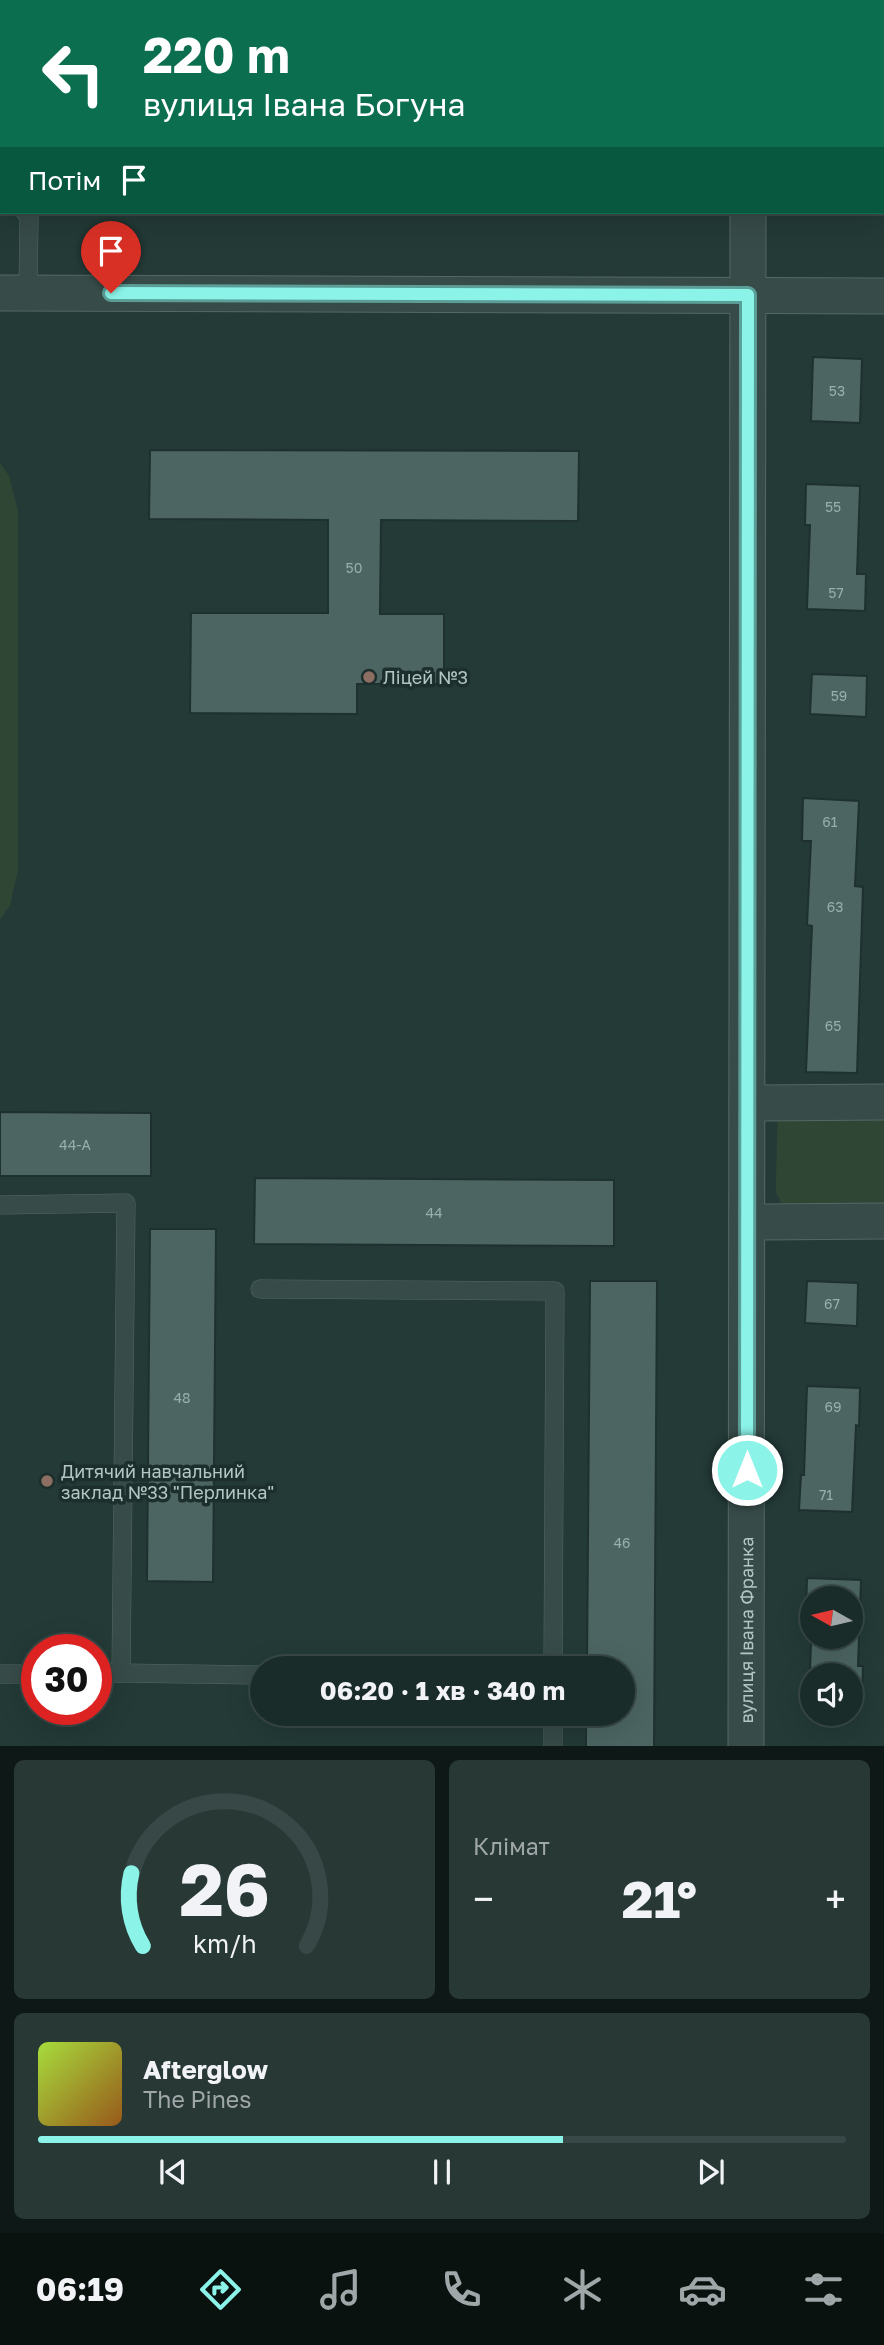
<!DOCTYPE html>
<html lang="uk">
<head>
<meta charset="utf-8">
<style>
	body { margin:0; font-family:"Golos Text",sans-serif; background:#273835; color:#f1f3f6; height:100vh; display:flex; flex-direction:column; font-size:26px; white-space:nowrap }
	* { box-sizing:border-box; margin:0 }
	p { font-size:23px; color:#9fa7a8 }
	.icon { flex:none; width:38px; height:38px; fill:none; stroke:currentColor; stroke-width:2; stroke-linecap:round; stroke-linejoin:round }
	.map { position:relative; height:1746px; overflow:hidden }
	.side { display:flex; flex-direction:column; gap:14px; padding:14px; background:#0e1817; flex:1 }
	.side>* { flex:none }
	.top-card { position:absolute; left:0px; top:0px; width:886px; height:214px; box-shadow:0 7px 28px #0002,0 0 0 2px #384846; background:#0b6e4f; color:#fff; overflow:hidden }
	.needle { width:46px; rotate:278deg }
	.fabs { position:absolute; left:800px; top:1586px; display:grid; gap:14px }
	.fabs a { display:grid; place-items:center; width:63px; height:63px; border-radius:50%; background:#1a2c29; box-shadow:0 7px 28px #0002,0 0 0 2px #384846; font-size:35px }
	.speed { position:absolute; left:21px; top:1634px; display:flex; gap:14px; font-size:35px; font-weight:700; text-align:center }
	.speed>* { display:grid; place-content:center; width:91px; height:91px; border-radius:50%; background:#1a2c29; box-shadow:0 7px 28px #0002,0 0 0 2px #384846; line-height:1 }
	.speed .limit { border:10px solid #d22; background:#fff; color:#111 }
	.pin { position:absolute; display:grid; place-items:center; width:60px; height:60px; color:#fff; margin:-72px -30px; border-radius:50% 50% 50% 0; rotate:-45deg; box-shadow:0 0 7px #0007 }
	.pin .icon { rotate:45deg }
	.me { position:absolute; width:77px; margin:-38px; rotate:0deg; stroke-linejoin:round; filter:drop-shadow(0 0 5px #0008) }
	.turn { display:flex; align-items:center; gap:24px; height:147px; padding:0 28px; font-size:32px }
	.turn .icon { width:91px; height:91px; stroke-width:2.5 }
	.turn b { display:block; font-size:49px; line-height:60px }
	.then { display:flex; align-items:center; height:66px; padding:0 28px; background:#0003; gap:14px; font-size:26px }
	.big { font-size:52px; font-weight:700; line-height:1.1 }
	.side .tile { flex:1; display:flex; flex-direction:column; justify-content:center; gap:10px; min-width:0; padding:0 24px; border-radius:10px; background:#273835 }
	.side .dial { align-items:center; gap:0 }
	.dial svg { height:182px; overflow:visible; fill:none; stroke:#384846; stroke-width:7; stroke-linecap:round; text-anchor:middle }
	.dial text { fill:#f1f3f6; stroke:none }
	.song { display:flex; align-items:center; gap:21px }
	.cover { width:84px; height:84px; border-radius:10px; background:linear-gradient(135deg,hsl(80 70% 55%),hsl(30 70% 35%)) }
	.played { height:7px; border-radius:4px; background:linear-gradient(90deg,#8bf3e8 65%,#384846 65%) }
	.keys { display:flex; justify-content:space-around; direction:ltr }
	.heat { display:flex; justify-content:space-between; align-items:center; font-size:38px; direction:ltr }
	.side .tiles { flex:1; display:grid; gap:14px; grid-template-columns:1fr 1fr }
	.tile:last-child { grid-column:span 2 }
	.trip { position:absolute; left:250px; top:1656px; width:385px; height:70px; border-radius:35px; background:#1a2c29; box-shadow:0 7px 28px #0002,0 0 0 2px #384846; font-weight:700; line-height:70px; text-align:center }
	.menu { display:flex; height:112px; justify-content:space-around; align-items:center; background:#0a1210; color:#9fa7a8 }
	.menu .icon { width:49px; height:49px }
	.menu .selected { color:#8bf3e8 }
	.menu b { font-size:32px; color:#f1f3f6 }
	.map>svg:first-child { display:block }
	.green { fill:#304635 }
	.building { fill:#4c6562; stroke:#1e312f; stroke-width:2; fill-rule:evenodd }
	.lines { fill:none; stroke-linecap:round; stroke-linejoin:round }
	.service-casing { stroke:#556866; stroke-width:19 }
	.minor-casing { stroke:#556866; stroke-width:37 }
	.service { stroke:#374b48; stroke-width:18 }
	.minor { stroke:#374b48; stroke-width:35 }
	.route-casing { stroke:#5a9e97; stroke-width:18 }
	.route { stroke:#8bf3e8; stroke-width:12 }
	.education-dot { fill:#8d6e63; stroke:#1c2f2d; stroke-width:2.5 }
	.labels { text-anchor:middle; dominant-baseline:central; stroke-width:7; stroke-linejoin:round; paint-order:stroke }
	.number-label { font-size:14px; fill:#98aeac }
	.poi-label { font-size:18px; fill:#b2c6c4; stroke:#1c2f2d; text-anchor:start }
	.street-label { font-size:18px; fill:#b2c6c4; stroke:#1c2f2d }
</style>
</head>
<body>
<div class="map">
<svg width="884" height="1747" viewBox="0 0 884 1747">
	<rect width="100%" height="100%" fill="#233a37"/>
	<g class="green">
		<path d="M0,463L9,476L18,511V870L10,905L0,920Z"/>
		<path d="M884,1101V1205L794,1206L781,1203L776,1192V1180L778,1102Z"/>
	</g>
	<g class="building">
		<path d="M813,357L862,359L860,423L811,421Z"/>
		<path d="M150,450L579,451L578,521L381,520L380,614H444V684H357V714L190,713L191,613H328V520L149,519Z"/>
		<path d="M806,484L860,486L857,574H866L865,611L807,609L810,525H805Z"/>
		<path d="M812,674L867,676L866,717L810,714Z"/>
		<path d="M803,798L859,801L855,886L863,887L857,1073L806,1072L812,926L807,925L811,841H802Z"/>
		<path d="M0,1112L151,1113V1176H0Z"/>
		<path d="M255,1178L614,1180V1246L254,1244Z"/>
		<path d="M150,1229H216L213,1582L147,1581Z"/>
		<path d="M590,1281H657L654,1747H586V1713H623V1668H587Z"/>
		<path d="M807,1281L858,1283L857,1326L805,1323Z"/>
		<path d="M807,1386L860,1388L859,1426L856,1425L852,1512L799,1510L801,1475H804Z"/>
		<path d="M807,1578L861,1580L858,1666H863L862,1699H850V1675H812V1698H809L812,1616L806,1615ZM812,1598H850V1636H812Z"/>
	</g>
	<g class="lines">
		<defs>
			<g id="service">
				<path d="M558,0V2"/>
				<path d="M0,178L2,180"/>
				<path d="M25,212L29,217L28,293"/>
				<path d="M0,1205L126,1203L121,1673H96"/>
				<path d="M260,1289L555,1291L553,1668"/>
				<path d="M121,1673L262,1675"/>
				<path d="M0,1674H37"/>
				<path d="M553,1747V1713"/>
			</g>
			<g id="minor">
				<path d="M748,2V0"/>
				<path d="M0,293L884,296"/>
				<path d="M747,1103L884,1102"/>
				<path d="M747,1222L884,1221"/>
				<path id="s1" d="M746,1747L748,212"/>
			</g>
		</defs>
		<use href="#service" class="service-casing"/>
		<use href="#minor" class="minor-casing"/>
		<use href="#service" class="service"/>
		<use href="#minor" class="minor"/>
	</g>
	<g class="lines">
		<defs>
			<path id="route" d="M111,293L748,295L747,1470"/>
		</defs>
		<use href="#route" class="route-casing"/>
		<use href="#route" class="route"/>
	</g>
	<g class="education-dot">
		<circle cx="369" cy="677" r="7"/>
		<circle cx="47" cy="1481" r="7"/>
	</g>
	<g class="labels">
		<g class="number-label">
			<text x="837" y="390">53</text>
			<text x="833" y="506">55</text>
			<text x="354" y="567">50</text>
			<text x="836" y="592">57</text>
			<text x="839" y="695">59</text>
			<text x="830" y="821">61</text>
			<text x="835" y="906">63</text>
			<text x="833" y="1025">65</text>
			<text x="75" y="1144">44-А</text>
			<text x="434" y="1212">44</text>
			<text x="832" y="1303">67</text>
			<text x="182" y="1397">48</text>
			<text x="833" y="1406">69</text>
			<text x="826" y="1494">71</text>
			<text x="622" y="1542">46</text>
		</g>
		<g class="poi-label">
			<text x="383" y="677">Ліцей №3</text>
			<text x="61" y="1471">Дитячий навчальний<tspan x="61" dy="21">заклад №33 "Перлинка"</tspan></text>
		</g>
		<g class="street-label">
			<text stroke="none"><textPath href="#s1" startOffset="117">вулиця Івана Франка</textPath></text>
		</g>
	</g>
</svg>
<div class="fabs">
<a><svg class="needle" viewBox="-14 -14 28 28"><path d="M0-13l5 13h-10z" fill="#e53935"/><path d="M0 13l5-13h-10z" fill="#9fa7a8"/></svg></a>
<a><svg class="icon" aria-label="sound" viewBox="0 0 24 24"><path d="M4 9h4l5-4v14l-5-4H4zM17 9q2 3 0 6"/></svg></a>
</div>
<div class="speed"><div class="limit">30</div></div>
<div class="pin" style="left:111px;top:293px;background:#d93025"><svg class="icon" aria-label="arrive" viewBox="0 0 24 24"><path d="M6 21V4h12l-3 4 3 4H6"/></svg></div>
<svg class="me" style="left:747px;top:1470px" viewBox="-20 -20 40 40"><circle r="17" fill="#8bf3e8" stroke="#fff" stroke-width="3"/><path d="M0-11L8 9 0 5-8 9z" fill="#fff"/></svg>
<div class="trip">06:20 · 1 хв · 340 m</div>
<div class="top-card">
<div class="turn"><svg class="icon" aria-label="left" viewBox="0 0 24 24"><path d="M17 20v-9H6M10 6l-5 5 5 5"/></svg><div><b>220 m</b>вулиця Івана Богуна</div></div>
<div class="then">Потім<svg class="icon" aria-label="arrive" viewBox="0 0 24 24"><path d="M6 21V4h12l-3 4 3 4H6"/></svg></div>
</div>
</div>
<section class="side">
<div class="tiles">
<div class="tile dial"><svg viewBox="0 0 100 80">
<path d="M14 69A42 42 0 1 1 86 69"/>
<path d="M14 69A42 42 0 0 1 9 37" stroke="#8bf3e8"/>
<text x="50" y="56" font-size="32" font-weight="700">26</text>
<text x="50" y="72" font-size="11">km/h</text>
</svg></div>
<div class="tile"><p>Клімат</p>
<div class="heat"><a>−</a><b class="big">21°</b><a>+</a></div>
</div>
<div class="tile">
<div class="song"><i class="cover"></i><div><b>Afterglow</b><p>The Pines</p></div></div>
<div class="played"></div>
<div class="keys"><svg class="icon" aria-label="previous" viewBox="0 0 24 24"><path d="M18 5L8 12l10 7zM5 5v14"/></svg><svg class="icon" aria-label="pause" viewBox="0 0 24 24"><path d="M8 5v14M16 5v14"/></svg><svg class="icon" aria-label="next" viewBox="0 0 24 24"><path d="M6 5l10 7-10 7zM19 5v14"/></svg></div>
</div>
</div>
</section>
<nav class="menu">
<b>06:19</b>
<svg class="icon selected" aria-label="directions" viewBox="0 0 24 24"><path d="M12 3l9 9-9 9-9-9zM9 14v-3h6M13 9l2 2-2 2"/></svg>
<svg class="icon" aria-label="music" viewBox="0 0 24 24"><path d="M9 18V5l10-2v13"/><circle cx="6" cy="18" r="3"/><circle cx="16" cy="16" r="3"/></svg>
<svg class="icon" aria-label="phone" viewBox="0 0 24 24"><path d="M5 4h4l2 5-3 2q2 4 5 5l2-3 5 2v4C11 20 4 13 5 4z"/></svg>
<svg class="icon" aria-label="climate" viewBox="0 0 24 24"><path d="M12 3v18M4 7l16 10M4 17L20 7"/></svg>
<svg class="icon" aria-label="car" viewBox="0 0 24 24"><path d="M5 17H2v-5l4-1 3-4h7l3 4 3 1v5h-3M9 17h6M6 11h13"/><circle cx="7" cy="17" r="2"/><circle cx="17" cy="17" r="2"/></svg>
<svg class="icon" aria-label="filters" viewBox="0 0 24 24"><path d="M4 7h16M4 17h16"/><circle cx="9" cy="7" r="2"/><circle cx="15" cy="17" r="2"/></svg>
</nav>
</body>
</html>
